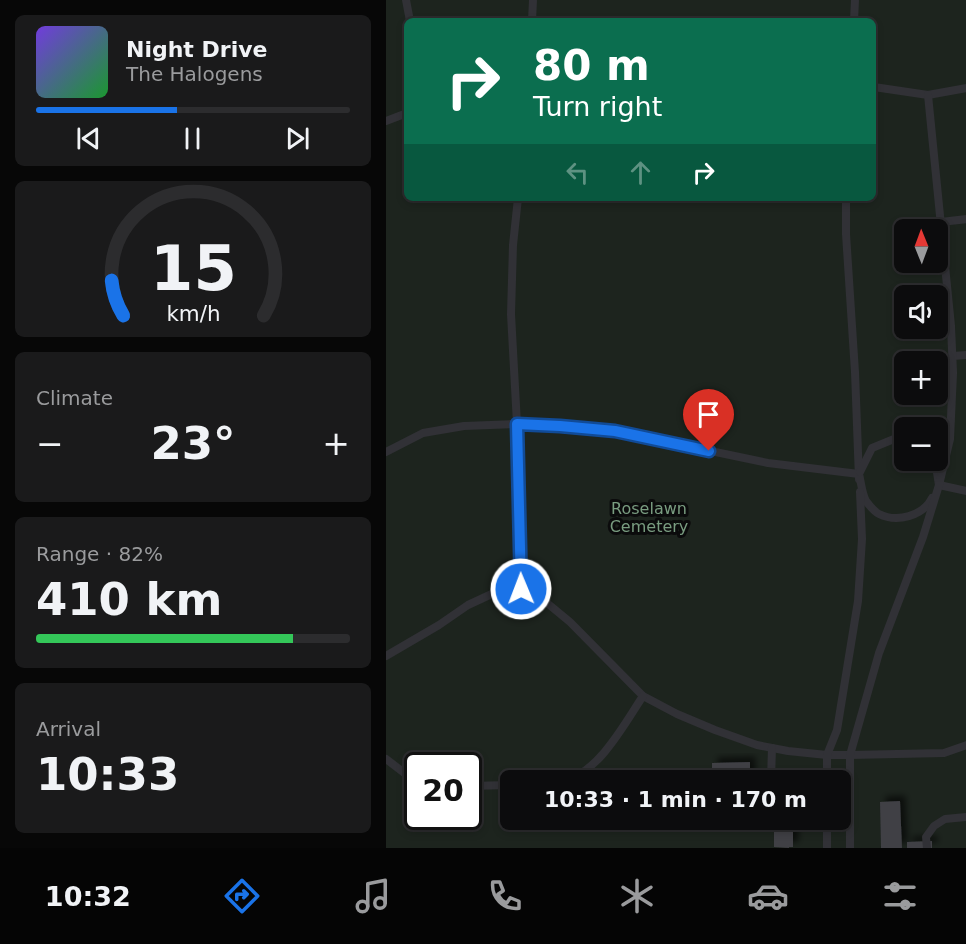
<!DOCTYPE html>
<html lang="en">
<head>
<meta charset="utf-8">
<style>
	body { margin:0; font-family:"DejaVu Sans",sans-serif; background:#1a1a1b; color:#f1f3f6; height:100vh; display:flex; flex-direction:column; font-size:22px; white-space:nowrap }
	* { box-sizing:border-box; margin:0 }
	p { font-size:20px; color:#9a9b9d }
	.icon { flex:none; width:33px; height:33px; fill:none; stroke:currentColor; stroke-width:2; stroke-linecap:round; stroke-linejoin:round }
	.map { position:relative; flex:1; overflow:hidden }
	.panel { display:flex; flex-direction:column; gap:15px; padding:15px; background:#070707; width:386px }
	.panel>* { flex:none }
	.guide { position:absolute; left:18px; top:18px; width:472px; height:183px; border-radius:9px; box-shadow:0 3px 9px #0003,0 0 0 2px #2c2c2e; background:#0b6e4f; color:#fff; overflow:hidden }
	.needle { width:39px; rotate:359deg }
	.controls { position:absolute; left:508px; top:219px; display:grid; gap:12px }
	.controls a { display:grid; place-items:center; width:54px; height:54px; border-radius:9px; background:#0c0c0d; box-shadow:0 3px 9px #0003,0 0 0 2px #2c2c2e; font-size:30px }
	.speed { position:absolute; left:18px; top:752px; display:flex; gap:12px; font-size:30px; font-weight:700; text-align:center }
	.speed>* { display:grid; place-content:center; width:78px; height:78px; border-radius:50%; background:#0c0c0d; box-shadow:0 3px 9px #0003,0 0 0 2px #2c2c2e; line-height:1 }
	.speed .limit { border:3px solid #111; border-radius:9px; background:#fff; color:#111 }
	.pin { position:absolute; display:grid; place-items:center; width:51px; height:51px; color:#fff; margin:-62px -26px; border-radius:50% 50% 50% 0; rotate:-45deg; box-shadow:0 0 6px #0007 }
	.pin .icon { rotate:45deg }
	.me { position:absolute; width:66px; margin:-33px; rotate:359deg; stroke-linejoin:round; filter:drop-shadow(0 0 4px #0008) }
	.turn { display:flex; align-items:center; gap:21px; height:126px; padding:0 30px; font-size:27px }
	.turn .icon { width:78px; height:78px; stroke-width:2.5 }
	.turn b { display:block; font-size:42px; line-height:51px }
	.lanes { display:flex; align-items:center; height:57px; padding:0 30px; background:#0003; justify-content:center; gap:30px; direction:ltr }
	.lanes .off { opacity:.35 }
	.big { font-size:45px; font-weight:800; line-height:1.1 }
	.panel .card { flex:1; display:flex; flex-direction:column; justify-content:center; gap:9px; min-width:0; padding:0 21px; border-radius:9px; background:#1a1a1b }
	.panel .dial { align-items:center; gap:0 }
	.dial svg { height:156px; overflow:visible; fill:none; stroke:#2c2c2e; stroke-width:7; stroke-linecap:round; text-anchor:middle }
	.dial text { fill:#f1f3f6; stroke:none }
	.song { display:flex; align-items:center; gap:18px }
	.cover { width:72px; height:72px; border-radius:9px; background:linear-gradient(135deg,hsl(260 70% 55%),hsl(130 70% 35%)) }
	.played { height:6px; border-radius:3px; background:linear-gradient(90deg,#1a73e8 45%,#2c2c2e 45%) }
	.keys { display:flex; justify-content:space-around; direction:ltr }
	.heat { display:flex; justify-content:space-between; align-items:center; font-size:33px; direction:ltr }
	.charge { height:9px; border-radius:4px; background:linear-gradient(90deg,#34c759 82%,#2c2c2e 0) }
	.trip { position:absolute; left:114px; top:770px; width:351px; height:60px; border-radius:9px; background:#0c0c0d; box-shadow:0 3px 9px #0003,0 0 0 2px #2c2c2e; font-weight:800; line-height:60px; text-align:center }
	.tabs { display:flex; height:96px; justify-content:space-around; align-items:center; background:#050505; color:#9a9b9d }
	.tabs .icon { width:42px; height:42px }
	.tabs .active { color:#1a73e8 }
	.tabs b { font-size:27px; color:#f1f3f6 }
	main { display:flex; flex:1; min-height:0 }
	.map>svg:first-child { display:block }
	.green { fill:#1d241e; fill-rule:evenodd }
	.building { fill:#3f3f44; filter:url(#shadow) }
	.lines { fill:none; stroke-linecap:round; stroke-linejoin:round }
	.lane { stroke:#313136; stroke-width:8 }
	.route-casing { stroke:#114b97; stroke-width:15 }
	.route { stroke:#1a73e8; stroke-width:10 }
	.labels { text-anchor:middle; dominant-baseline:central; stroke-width:6; stroke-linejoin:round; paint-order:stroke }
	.park-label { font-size:16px; fill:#799c80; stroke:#0b0b0c }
</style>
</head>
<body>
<main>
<section class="panel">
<div class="card">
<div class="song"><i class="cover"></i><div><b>Night Drive</b><p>The Halogens</p></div></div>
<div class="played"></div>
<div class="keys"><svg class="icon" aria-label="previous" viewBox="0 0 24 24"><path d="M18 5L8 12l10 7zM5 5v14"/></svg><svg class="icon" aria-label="pause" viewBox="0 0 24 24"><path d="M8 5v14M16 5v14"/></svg><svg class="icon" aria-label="next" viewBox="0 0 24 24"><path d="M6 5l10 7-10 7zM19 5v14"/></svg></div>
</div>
<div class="card dial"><svg viewBox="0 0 100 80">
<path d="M14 69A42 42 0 1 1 86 69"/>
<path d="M14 69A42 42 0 0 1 8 51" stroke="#1a73e8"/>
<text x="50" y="56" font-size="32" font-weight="700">15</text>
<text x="50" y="72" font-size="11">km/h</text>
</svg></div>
<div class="card"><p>Climate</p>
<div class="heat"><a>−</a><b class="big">23°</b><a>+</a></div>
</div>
<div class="card"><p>Range · 82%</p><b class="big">410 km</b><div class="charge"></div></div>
<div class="card"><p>Arrival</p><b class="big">10:33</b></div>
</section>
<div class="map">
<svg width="581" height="848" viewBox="0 0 581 848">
	<defs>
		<filter id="shadow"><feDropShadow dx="5.5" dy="-5.5" stdDeviation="3" flood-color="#0009"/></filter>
	</defs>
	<rect width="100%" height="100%" fill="#101011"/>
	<path class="green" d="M0,0H580V848H0ZM21,21H488V198H21ZM519,230H552V262H519ZM519,296H552V328H519ZM519,362H552V394H519ZM519,428H552V460H519ZM32,765H82V816H32ZM124,780H454V819H124Z"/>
	<g class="building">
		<path d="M364,762V780H326V763Z"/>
		<path d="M514,801L516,848H495L494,802Z"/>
		<path d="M388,819H407V847H403V848L388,847Z"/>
		<path d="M546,841V848H521V842Z"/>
	</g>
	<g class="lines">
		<g class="lane">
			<path d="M20,0L24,21"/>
			<path d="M146,21L147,0"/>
			<path d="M468,21L469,0"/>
			<path d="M488,87L542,95L581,88"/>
			<path d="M0,121L21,113"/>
			<path d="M132,198L127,245L125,314L131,424L135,589"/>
			<path d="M460,198V234L469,372L473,479"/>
			<path d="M555,222L581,219"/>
			<path d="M567,356L581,355"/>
			<path d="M0,452L37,433L78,426L131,424L174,426L229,431L382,463L473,474C475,482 476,494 480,501C483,505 489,512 493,514C511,523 537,516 546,498"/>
			<path d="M549,460L553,485L581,491"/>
			<path d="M474,472L486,448L508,439L519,441"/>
			<path d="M0,656L53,625L82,605L110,592L135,589L161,603L184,622L257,696L291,714L329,730L371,745L402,751L441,755H464L558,753L581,745"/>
			<path d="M0,759L21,775L32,779"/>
			<path d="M180,780C213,772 239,723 257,696"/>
			<path d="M385,780L386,748"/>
			<path d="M441,780V755L451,730L472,601L476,539L474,492"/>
			<path d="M82,786L124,785"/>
			<path d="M441,848V819"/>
			<path d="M464,848V755L493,653L537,537L553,485L564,439L567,373L565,326L542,95"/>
			<path d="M541,848L540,837L548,826L559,819L581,817"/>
		</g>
	</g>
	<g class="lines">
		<defs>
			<path id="route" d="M135,589L131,424L174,426L229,431L323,451"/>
		</defs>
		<use href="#route" class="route-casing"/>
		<use href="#route" class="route"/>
	</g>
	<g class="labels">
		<g class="park-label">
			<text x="263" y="508">Roselawn<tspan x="263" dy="18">Cemetery</tspan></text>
		</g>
	</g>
</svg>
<div class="controls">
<a><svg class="needle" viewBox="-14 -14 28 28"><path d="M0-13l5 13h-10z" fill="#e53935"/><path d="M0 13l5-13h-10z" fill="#9a9b9d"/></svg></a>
<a><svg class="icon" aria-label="sound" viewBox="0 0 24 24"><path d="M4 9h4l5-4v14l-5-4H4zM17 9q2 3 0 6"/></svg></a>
<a>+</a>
<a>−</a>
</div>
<div class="speed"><div class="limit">20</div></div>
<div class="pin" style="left:323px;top:451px;background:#d93025"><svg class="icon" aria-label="arrive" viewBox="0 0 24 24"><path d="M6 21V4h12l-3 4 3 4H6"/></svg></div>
<svg class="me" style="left:135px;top:589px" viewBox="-20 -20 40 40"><circle r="17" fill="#1a73e8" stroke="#fff" stroke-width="3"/><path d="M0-11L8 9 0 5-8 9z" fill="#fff"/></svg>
<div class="trip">10:33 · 1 min · 170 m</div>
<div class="guide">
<div class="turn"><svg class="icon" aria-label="right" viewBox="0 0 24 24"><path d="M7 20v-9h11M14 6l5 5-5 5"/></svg><div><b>80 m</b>Turn right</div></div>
<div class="lanes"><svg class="icon off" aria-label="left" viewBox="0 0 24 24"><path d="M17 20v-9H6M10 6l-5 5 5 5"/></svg><svg class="icon off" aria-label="ahead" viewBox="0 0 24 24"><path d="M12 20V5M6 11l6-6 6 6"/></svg><svg class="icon" aria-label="right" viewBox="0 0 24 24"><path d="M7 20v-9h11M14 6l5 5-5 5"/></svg></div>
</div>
</div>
</main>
<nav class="tabs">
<b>10:32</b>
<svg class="icon active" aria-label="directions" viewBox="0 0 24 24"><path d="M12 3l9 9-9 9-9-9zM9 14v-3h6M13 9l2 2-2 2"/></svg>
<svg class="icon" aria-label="music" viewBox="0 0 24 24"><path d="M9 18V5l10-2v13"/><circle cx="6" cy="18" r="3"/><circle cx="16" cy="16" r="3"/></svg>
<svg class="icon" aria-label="phone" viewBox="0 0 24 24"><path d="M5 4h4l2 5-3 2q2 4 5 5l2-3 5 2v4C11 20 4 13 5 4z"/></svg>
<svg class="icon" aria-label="climate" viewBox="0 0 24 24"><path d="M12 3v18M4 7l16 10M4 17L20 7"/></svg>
<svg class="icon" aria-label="car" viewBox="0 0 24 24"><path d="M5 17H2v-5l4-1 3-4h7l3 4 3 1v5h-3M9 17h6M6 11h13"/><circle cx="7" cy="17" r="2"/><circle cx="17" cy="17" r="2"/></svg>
<svg class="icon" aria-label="filters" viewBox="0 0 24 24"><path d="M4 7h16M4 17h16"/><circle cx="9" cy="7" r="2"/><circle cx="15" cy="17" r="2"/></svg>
</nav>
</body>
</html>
